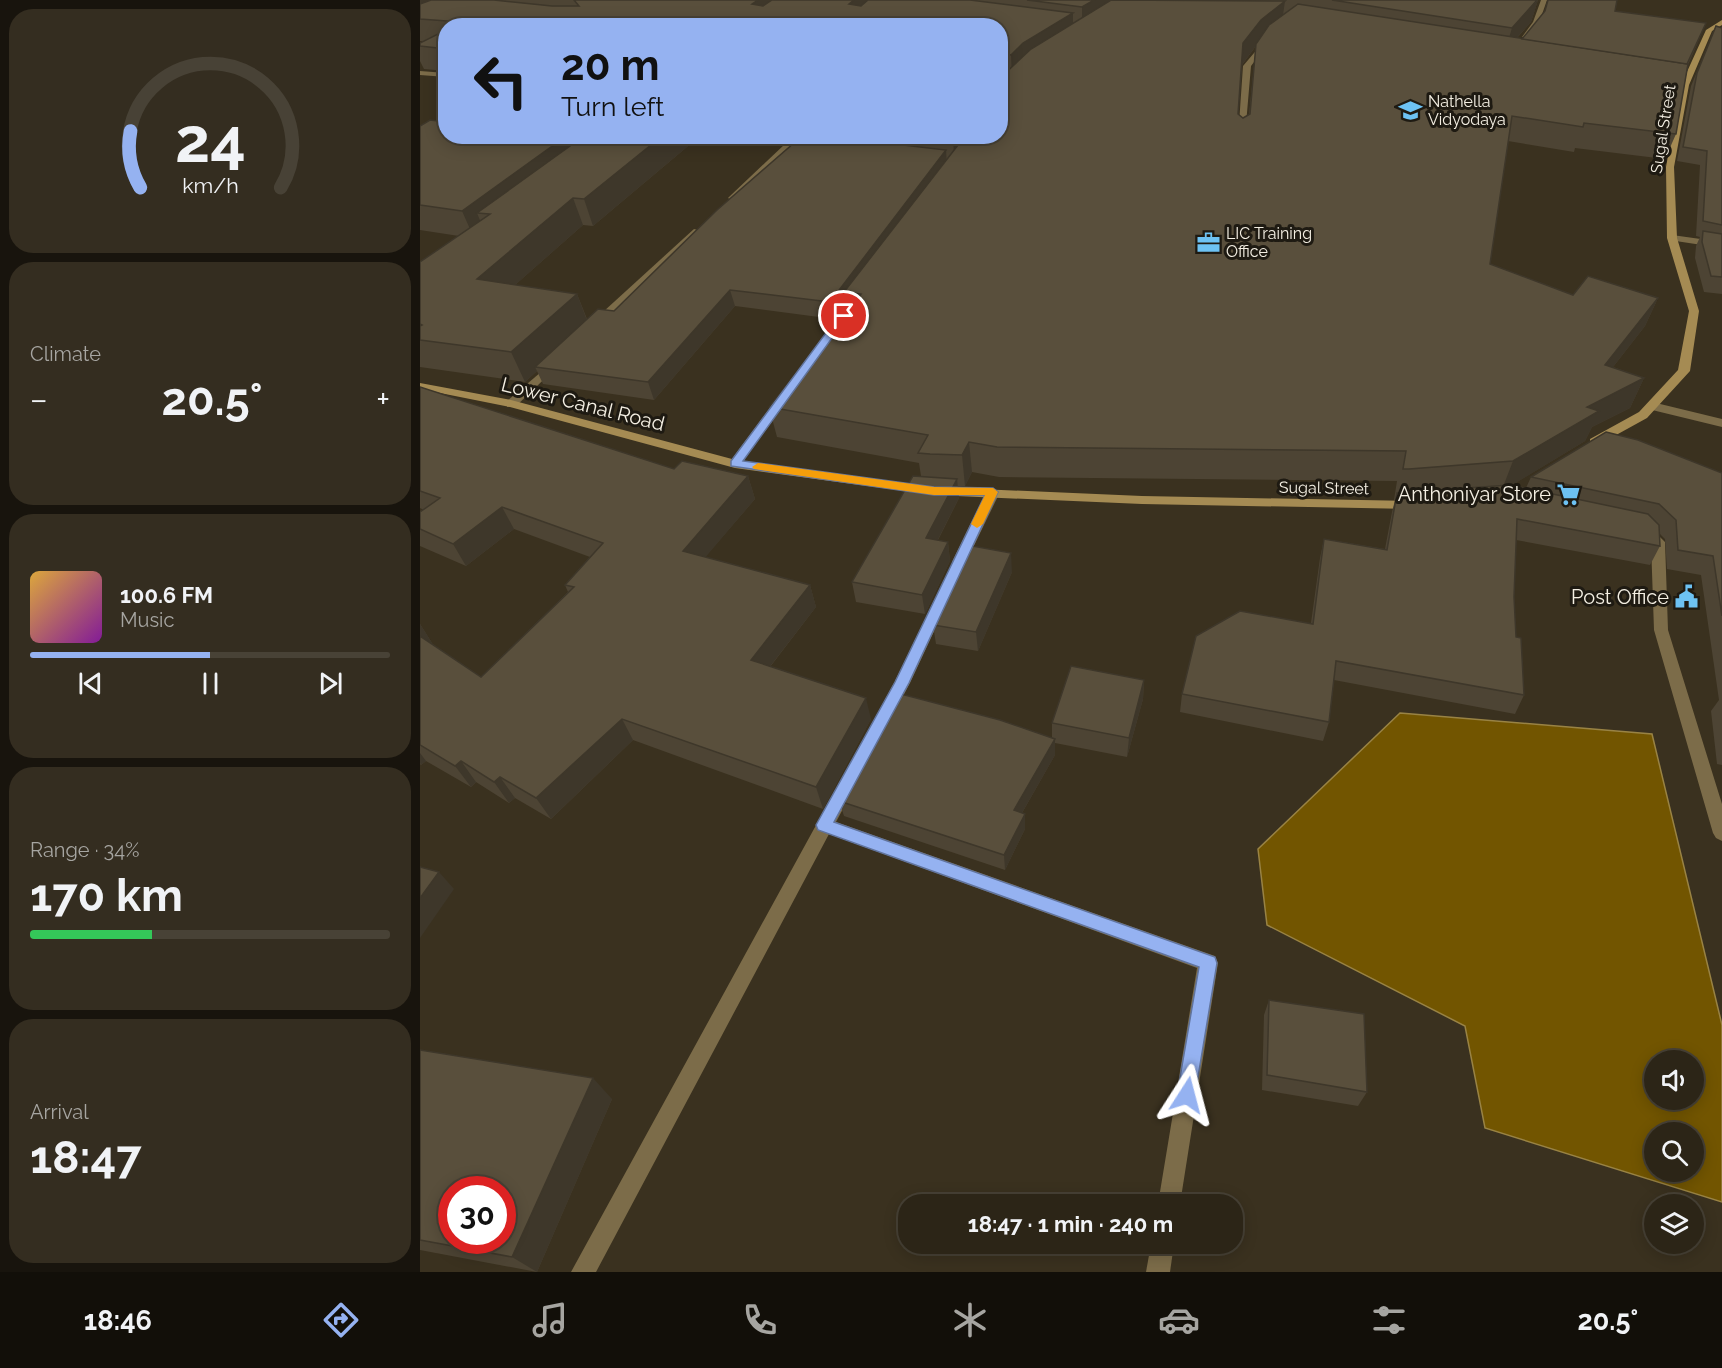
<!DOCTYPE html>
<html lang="en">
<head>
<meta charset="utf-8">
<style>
	body { margin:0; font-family:Raleway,sans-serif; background:#342d20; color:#f1f3f6; height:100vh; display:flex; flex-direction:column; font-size:22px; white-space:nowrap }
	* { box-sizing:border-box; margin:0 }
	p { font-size:20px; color:#a6a5a1 }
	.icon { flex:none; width:33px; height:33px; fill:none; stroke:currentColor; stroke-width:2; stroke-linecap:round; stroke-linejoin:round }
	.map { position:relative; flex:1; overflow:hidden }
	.side { display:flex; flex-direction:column; gap:9px; padding:9px; background:#18140d; width:420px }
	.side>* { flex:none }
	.hud { position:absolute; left:18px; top:18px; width:570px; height:126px; border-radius:24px; box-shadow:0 3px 15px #0003,0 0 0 2px #484236; background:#95b2f1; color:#111; overflow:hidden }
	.controls { position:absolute; left:1224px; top:1050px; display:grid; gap:12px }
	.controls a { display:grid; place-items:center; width:60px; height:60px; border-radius:50%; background:#2c2517; box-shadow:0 3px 15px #0003,0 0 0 2px #484236; font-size:30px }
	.speed { position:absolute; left:18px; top:1176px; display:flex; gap:12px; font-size:30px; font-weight:700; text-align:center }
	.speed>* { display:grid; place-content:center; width:78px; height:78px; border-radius:50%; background:#2c2517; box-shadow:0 3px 15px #0003,0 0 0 2px #484236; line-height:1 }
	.speed .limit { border:9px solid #d22; background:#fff; color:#111 }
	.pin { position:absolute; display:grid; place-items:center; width:51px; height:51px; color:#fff; margin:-26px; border:3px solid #fff; border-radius:50%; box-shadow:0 2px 6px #0007 }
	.me { position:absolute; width:66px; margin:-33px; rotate:9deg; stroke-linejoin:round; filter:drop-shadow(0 0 4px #0008) }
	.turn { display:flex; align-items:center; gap:21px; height:126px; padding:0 24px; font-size:27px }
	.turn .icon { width:78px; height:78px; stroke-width:2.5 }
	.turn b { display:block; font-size:42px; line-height:51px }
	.big { font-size:45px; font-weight:700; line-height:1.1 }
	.side .card { flex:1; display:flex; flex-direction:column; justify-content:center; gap:9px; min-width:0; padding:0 21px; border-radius:24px; background:#342d20 }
	.side .dial { align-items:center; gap:0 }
	.dial svg { height:156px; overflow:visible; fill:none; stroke:#484236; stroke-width:7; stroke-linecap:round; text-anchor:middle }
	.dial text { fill:#f1f3f6; stroke:none }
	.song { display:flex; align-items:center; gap:18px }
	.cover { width:72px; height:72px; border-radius:9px; background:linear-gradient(135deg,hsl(40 70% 55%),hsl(290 70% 35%)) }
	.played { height:6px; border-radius:3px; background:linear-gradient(90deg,#95b2f1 50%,#484236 50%) }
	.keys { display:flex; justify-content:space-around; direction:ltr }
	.heat { display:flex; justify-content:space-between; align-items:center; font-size:33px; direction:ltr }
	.charge { height:9px; border-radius:4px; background:linear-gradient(90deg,#34c759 34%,#484236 0) }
	.trip { position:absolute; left:478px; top:1194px; width:345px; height:60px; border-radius:24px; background:#2c2517; box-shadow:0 3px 15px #0003,0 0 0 2px #484236; font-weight:700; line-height:60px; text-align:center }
	.dock { display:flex; height:96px; justify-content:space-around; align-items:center; background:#120f09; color:#a6a5a1 }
	.dock .icon { width:42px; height:42px }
	.dock .current { color:#95b2f1 }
	.dock b { font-size:27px; color:#f1f3f6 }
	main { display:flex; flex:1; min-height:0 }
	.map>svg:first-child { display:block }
	.water { fill:#725500; stroke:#998344; stroke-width:1.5; fill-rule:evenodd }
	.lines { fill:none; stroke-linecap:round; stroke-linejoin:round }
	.street { fill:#7c6c49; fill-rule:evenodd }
	.secondary { fill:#a58b53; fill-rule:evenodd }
	.wall { fill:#4d4434; fill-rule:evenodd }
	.shaded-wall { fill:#3e372a }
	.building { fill:#594f3c; stroke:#3e372a; stroke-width:1.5; fill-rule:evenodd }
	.route { fill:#95b2f1; stroke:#61749d; stroke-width:1.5 }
	.slow { fill:#f59e0b }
	.labels { text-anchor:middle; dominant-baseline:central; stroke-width:6; stroke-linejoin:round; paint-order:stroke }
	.far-poi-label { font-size:16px; fill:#f4efe3; stroke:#1e1a12; text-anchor:start }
	.far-street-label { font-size:16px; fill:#f4efe3; stroke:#1e1a12 }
	.street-label { font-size:20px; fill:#f4efe3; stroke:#1e1a12 }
	.poi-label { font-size:20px; fill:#f4efe3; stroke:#1e1a12; text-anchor:end }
</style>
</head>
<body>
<main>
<section class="side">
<div class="card dial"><svg viewBox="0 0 100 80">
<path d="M14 69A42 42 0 1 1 86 69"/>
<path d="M14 69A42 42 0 0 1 9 40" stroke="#95b2f1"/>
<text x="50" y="56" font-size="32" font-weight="700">24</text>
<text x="50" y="72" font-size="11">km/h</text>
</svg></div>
<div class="card"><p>Climate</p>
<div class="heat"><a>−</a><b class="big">20.5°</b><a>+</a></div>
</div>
<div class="card">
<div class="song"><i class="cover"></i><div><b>100.6 FM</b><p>Music</p></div></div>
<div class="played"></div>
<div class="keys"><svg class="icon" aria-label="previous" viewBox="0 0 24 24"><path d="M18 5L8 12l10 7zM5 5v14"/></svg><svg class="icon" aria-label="pause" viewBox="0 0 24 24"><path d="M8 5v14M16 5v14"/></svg><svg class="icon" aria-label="next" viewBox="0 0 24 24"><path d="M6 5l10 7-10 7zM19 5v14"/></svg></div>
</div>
<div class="card"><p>Range · 34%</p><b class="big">170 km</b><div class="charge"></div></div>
<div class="card"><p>Arrival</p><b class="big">18:47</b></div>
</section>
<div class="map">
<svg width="1302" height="1272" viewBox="0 0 1302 1272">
	<rect width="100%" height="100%" fill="#3a311f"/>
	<path class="water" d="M980,713L1232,734L1302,1025V1202L1065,1128L1045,1026L847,925L838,849ZM1234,1060H1274V1100H1234ZM1234,1132H1274V1172H1234Z"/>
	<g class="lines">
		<g class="street">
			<path d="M1121,0H1127L1119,23L1106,37H1102L1113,22Z"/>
			<path d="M845,40L850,41L831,66L825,136L818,138L823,66Z"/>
			<path d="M0,71L26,73V77L0,75Z"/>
			<path d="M314,136L370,140L373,136H382L378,141L382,143L373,145L313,201L308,198L310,196L365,144Z"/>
			<path d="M274,229L282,231L180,326H172V322Z"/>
			<path d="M1252,235L1302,242V248L1249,240V236Z"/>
			<path d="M135,360L139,361V365L95,407H87V401Z"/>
			<path d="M1232,402L1302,419V427L1228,409V403Z"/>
			<path d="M573,488L580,492L546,562L539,567L534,565L532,562L566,492Z"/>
			<path d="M1229,529L1234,531L1245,542L1248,630L1302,804V841L1296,838L1293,833L1234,630L1231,543L1222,534Z"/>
			<path d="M529,579L536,584L490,683L416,822L795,956L798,963L760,1204H738L777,968L409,834L176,1272H151L474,683L522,584Z"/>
			<path d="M731,1244H754L750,1272H726Z"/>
		</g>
		<g class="secondary">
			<path d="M1302,20V25L1292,31L1269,85L1254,167L1257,238L1279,311L1270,371L1227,418L1178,445H1170V439L1219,412L1258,370L1269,311L1247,238L1246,167L1261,85L1286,30Z"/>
			<path d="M0,383L91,400L312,459L359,396L363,394L369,398L323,461L514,487L722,496L993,501L1000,505L993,509L722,504L514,495L315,468L90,407L0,389Z"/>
		</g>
	</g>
	<g class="wall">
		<path d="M0,0H1118L1111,22L1097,38L1102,39L1195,11L1280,37L1268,65L1256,134L1245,159L1155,148L1154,152L1088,141L1070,264L1153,295L1238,298L1225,326L1193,367L1224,378L1210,408L1172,427L1165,441L1092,485L1106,488L1111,477L1298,472L1302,473V765L1297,764L1291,711L1299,700L1281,575L1247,569L1245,539L1240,534V546L1230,565L1096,540L1094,597L1096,637L1104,695L1095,714L914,680L909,722L903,741L760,712L762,694L891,623L900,558L904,539L965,549L972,512L975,500H974L977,481L579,477L552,472L545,486H537L539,498L518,540L528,542L530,561L505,614L436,602L432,582L501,476L499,463L357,437L349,407L428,310L426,302L414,319L315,306L234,400L123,384L117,371L105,382L0,367V262L39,236L0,230V126L26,136H280L173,226L163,225L95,285L157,294L167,319L194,311L382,136H580V26H26V71L4,69L0,61V43L3,41H0ZM836,46L829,115L823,118L818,114L822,65Z"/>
		<path d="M1296,26L1302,28V294L1284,292L1275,258L1276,246L1280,237L1276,236L1280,165L1257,161L1271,86Z"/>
		<path d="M0,387L254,469L328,476L335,499L285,557L390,585L396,607L350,667L451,719L403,809L213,740L131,819L95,798L89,803L56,782L51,787L6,761L1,765L0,764V624L12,643L11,644L61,677L148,592L145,585L170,557L94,529L46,566L0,546V512L4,510L0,508Z"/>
		<path d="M592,572L558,651L516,644L513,625L522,607L521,599Z"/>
		<path d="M724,680L723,699L707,757L635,743V755L602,813L605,829L585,870L424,816L419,801L471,711L632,738V723Z"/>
		<path d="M849,1000L947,1092L938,1106L842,1090L844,1015Z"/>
		<path d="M0,1050L192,1099L117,1272L0,1250Z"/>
	</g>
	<g class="shaded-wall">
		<path d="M0,0H11L0,19Z"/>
		<path d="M338,0H373L337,26L332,4Z"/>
		<path d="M434,0H463L432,26L429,4Z"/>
		<path d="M674,0H706L662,29V7Z"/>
		<path d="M1118,0L1111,22L1085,51L1092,28Z"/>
		<path d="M865,1L862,22L838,43L821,66L823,43L841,20Z"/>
		<path d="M653,13V35L592,78L591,55L603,43Z"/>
		<path d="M584,61L585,85L580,90V65Z"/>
		<path d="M146,136H189L70,214L57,213L64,230L54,238L42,211Z"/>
		<path d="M242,136H280L173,226L164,199Z"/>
		<path d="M533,136H549L534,156Z"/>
		<path d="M526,150L527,166L424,292L426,302L414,319L410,302Z"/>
		<path d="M153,198L163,225L70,307L57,279Z"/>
		<path d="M310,290L315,306L234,400L228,382Z"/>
		<path d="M157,294L168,323L115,367L117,371L105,382L91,352Z"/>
		<path d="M1238,298L1225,326L1172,394L1185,365Z"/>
		<path d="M1224,378L1210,408L1172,427L1165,441L1081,492L1093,461L1167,407Z"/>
		<path d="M549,442L552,472L545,486L542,455Z"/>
		<path d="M328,476L335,499L272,573L263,551Z"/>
		<path d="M537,479L539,498L509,557L506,538Z"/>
		<path d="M82,507L94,529L46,566L33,544Z"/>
		<path d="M528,542L530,561L505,614L502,595Z"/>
		<path d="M591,553L592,572L558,651L556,632Z"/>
		<path d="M390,585L396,607L338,682L331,660Z"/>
		<path d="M0,624L12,643L2,649L0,646Z"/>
		<path d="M724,680L723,699L707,757L709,738Z"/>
		<path d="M446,698L451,719L403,809L396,787Z"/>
		<path d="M202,719L213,740L131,819L116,798Z"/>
		<path d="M635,739V755L595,825L594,810Z"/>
		<path d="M0,753L6,761L1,765L0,763Z"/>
		<path d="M41,761L56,782L51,787L35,766Z"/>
		<path d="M80,777L95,798L89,803L74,782Z"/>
		<path d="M605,814V829L585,870L584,855Z"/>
		<path d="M19,872L34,889L0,938V898Z"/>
		<path d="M173,1078L192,1099L117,1272L92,1257Z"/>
	</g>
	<g class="building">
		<path d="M11,0H74L132,6H159L154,0H338L332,4L343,6L352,0H434L429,4L441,6L448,0H550L653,13L603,43L591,55L580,53V26H34L41,22L0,19V4Z"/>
		<path d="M607,0H674L662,7Z"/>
		<path d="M691,0L865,1L841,20L823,43L818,114L823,118L830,114L836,44L849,25L878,4L1268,64L1256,134L1164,123L1163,127L1092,116L1070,264L1153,295L1168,276L1238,298L1185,365L1224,378L1167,407L1179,411L1093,461L989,469H983L986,451L577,447L549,442L542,455L510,454L498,453L508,435L349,407L441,294L424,292L545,136H580V78L611,49Z"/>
		<path d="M912,0H1117L1092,28Z"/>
		<path d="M1128,0H1197L1195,11L1286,23L1267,64L1102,39L1125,11Z"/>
		<path d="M1296,26L1302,28V225L1283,221L1287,151L1263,147L1277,73Z"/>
		<path d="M26,30V49L0,46V43Z"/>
		<path d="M26,117V136H146L42,211L0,205V126L10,120L18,121Z"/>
		<path d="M164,136H242L164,199L153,198L57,279L157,294L91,352L0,340V326L2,325L0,324V262L70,214L57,213Z"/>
		<path d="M382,136H406L526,150L410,302L310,290L228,382L115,367L178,309L194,311L297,210Z"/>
		<path d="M1283,231L1302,234V277L1291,276L1282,242Z"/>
		<path d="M0,387L254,469L262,461L328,476L263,551L390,585L331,660L446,698L396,787L202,719L116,798L80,777L74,782L41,761L35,766L0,745V636L61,677L154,587L145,585L183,543L82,507L33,544L0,529V512L20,498L0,491Z"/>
		<path d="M1186,432L1218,440L1302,473V616L1293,556L1258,550L1256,520L1239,504L1111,477Z"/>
		<path d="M493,476L537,479L506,538L528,542L502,595L432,582Z"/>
		<path d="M1090,485L1228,514L1239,525L1240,546L1097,519L1094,597L1096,637L1101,638L1104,695L916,661L909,722L762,694L776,636L820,611L893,624L904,539L967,550L977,493Z"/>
		<path d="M547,545L591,553L556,632L513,625L525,600L521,599Z"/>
		<path d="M651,666L724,680L709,738L632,723Z"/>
		<path d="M481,694L580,720L635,739L594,810L605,814L584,855L419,801L467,710L471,711Z"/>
		<path d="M0,867L19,872L0,898Z"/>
		<path d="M849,1000L944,1014L947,1092L847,1075Z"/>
		<path d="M0,1050L173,1078L92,1257L0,1240ZM32,1190H82V1240H32Z"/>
	</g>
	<path class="route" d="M420,314L428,316L323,461L514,487L573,488L578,492L489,683L414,822L795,957L797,963L774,1101L767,1104L760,1101L757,1095L779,967L398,830L396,825L475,682L565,495H514L311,466V461Z"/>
	<path class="slow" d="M338,463L514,487L573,488L578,492L563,524L557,528L551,524L565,495H514L334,469L332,467Z"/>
	<defs>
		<symbol id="school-bare" viewBox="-9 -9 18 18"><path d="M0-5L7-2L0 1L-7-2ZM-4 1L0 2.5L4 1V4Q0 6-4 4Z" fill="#6dc2f3" stroke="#1e1a12" stroke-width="2.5" paint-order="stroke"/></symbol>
		<symbol id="office-bare" viewBox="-9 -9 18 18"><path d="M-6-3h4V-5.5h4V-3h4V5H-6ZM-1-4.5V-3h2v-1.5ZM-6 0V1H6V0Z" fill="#6dc2f3" stroke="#1e1a12" stroke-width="2.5" paint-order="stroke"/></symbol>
		<symbol id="supermarket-bare" viewBox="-9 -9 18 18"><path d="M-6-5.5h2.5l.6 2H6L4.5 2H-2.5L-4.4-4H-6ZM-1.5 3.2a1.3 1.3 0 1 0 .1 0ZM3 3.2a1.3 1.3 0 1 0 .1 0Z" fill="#6dc2f3" stroke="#1e1a12" stroke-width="2.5" paint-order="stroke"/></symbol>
		<symbol id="civic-bare" viewBox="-9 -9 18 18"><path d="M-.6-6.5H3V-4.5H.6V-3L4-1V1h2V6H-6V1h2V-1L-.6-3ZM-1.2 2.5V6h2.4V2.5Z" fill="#6dc2f3" stroke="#1e1a12" stroke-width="2.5" paint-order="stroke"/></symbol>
	</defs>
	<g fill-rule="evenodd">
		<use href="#school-bare" x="974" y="94" width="33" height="33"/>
		<use href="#office-bare" x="772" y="226" width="33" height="33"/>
		<use href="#supermarket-bare" x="1132" y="478" width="33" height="33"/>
		<use href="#civic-bare" x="1250" y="580" width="33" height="33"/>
	</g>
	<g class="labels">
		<g class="far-poi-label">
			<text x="1008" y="101">Nathella<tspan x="1008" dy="18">Vidyodaya</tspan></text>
			<text x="806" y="233">LIC Training<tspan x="806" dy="18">Office</tspan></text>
		</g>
		<g class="far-street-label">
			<text transform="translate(1243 129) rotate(-81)">Sugal Street</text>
			<text transform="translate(904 488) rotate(1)">Sugal Street</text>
		</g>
		<g class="street-label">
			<text transform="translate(163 404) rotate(14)">Lower Canal Road</text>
		</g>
		<g class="poi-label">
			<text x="1131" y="494">Anthoniyar Store</text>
			<text x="1249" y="597">Post Office</text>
		</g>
	</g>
</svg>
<div class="controls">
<a><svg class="icon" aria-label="sound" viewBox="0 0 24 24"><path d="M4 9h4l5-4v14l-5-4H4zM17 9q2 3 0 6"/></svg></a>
<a><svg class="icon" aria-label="search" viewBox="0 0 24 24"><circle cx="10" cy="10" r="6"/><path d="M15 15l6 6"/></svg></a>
<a><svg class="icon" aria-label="layers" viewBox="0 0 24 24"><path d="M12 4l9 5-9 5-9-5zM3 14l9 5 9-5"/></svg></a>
</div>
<div class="speed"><div class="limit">30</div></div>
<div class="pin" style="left:424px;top:316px;background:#d93025"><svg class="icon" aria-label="arrive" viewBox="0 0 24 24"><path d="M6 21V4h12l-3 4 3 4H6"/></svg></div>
<svg class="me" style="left:767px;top:1095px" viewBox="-20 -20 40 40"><path d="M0-17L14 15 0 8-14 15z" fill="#95b2f1" stroke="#fff" stroke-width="4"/></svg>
<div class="trip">18:47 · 1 min · 240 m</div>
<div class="hud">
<div class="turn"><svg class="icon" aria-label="left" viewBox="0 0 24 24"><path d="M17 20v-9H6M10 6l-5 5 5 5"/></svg><div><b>20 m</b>Turn left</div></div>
</div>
</div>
</main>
<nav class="dock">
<b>18:46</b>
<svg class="icon current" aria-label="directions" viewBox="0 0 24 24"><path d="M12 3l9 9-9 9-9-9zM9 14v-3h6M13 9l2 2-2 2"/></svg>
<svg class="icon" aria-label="music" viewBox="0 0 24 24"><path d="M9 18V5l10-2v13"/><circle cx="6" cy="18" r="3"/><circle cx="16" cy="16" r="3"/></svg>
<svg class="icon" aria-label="phone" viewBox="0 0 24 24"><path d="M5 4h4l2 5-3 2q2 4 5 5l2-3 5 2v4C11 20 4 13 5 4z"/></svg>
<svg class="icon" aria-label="climate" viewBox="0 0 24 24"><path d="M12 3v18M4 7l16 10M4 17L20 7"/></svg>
<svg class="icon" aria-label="car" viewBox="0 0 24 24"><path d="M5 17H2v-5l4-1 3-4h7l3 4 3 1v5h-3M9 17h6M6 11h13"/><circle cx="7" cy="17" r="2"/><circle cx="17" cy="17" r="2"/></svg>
<svg class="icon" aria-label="filters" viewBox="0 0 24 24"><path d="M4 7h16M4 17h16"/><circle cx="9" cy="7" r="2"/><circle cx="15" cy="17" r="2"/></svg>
<b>20.5°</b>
</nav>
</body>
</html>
